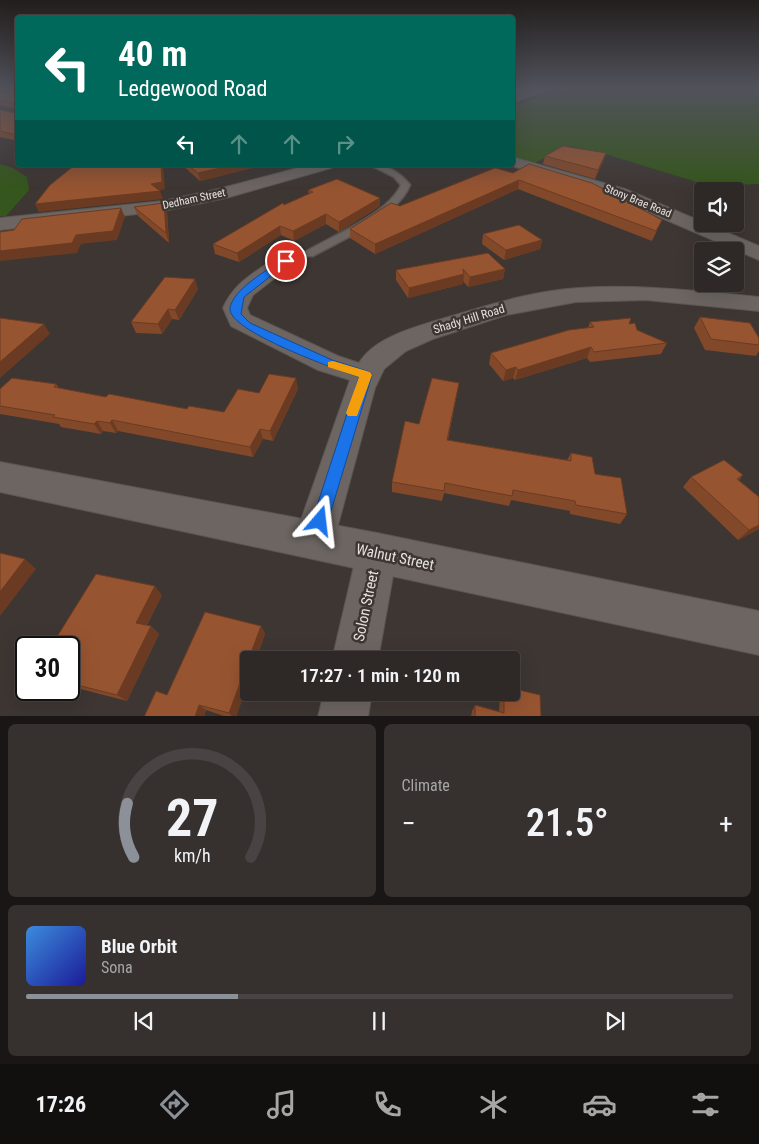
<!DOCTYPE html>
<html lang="en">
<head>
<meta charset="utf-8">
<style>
	body { margin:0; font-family:"Roboto Condensed",sans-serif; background:#36302e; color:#f1f3f6; height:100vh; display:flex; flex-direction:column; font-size:19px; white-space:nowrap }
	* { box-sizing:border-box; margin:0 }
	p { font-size:16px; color:#a7a6a7 }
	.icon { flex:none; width:28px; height:28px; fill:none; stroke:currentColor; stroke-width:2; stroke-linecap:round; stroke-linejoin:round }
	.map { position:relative; height:716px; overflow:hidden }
	.sheet { display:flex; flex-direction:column; gap:8px; padding:8px; background:#191615; flex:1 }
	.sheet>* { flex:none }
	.hud { position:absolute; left:15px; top:15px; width:500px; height:152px; border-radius:5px; box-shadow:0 5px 20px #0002,0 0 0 1px #494443; background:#00695c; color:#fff; overflow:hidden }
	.controls { position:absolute; left:694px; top:182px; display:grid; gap:10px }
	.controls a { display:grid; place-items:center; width:50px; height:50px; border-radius:5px; background:#2e2826; box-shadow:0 5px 20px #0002,0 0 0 1px #494443; font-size:25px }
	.speed { position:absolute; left:15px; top:636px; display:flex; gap:10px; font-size:25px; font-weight:700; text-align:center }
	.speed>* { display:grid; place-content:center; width:65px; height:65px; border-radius:50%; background:#2e2826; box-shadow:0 5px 20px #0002,0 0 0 1px #494443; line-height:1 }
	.speed .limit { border:2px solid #111; border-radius:8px; background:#fff; color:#111 }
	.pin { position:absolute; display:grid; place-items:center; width:42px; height:42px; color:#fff; margin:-21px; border:2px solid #fff; border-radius:50%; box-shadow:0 1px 5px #0007 }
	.me { position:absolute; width:55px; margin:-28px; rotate:17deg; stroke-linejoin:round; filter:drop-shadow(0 0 4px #0008) }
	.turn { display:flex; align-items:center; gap:18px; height:105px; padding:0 20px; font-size:22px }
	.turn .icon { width:65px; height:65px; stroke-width:2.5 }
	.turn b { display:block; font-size:35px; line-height:42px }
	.lanes { display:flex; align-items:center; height:48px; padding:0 20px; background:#0003; justify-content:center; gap:25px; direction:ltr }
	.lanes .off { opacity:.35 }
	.big { font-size:38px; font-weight:600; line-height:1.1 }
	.sheet .tile { flex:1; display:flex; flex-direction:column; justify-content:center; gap:8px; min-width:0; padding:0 18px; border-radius:8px; background:#36302e }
	.sheet .dial { align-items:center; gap:0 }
	.dial svg { height:130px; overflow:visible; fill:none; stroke:#494443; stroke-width:7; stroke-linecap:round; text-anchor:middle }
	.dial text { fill:#f1f3f6; stroke:none }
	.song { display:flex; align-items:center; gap:15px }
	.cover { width:60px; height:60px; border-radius:8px; background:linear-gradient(135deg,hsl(210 70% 55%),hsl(240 70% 35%)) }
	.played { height:5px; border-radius:2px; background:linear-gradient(90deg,#8c9099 30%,#494443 30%) }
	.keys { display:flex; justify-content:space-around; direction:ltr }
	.heat { display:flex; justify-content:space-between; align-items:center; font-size:28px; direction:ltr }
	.sheet .tiles { flex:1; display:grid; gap:8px; grid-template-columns:1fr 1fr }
	.tile:last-child { grid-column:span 2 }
	.trip { position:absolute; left:240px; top:651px; width:280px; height:50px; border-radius:5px; background:#2e2826; box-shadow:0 5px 20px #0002,0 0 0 1px #494443; font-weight:600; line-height:50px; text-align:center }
	.tabs { display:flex; height:80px; justify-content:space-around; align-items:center; background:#12100f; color:#a7a6a7 }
	.tabs .icon { width:35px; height:35px }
	.tabs .selected { color:#8c9099 }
	.tabs b { font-size:22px; color:#f1f3f6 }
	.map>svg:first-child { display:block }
	.green { fill:#35561d }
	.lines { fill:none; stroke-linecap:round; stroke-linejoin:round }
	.lane-casing { stroke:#595552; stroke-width:3 }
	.street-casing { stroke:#595552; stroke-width:2 }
	.secondary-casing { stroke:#595552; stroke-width:2 }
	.lane { fill:#6c6562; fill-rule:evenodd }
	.street { fill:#6c6562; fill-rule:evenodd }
	.secondary { fill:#6c6562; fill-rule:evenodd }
	.wall { fill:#82482a }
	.shaded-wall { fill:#6a3b22 }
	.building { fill:#975431; stroke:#6a3b22 }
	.route { fill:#1a73e8; stroke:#114b97 }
	.slow { fill:#f59e0b }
	.labels { text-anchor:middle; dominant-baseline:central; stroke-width:5; stroke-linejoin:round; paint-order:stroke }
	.far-street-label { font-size:11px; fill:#e5e1df; stroke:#3d3633 }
	.street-label { font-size:12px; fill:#e5e1df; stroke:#3d3633 }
	.near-street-label { font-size:15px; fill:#e5e1df; stroke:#3d3633 }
</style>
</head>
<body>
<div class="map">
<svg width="759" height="717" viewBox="0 0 759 717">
	<rect width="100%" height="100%" fill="#3d3633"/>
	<g class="green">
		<path d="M566,88H759V184L710,186L605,154L570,146L534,163L513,158V106Z"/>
		<path d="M0,164L13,168L27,177L29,190L6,216H0Z"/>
	</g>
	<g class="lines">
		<defs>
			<path id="lane" d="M370,165C387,165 400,172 410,185C397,217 343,239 313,256H305V252C332,236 388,214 401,185L394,177Z"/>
			<g id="street">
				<path d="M512,88L532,90L537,93L532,96L512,93Z"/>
				<path d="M512,157L625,189L759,246V260L613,197L509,165H512Z"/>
				<path d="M286,255L294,256L297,261L253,295L247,308L250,315L338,356L359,363C374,338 412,328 438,320C483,307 530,291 578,288C639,284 698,291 759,297V311L646,300L576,302L506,315L433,339L406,351L384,369L375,388L334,540L328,553L314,559L300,553L294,540L350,380L318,370L231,326L223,308C234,282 256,272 278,256Z"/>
				<path d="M377,533L391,539L397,553L378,660H332L357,553L363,539Z"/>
				<path d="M324,692H372L368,717H318Z"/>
			</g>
			<g id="secondary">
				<path d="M536,88H552L512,103V96Z"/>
				<path d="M309,165H334L331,168L226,198L163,211L0,230V218L163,201L218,189Z"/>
				<path d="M0,462L377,533L759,611V655L0,492Z"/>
			</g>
		</defs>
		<use href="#lane" class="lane-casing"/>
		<use href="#street" class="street-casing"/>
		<use href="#secondary" class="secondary-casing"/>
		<use href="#lane" class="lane"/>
		<use href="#street" class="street"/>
		<use href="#secondary" class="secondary"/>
	</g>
	<g class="wall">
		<path d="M18,88V141L0,137V110L15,113L16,109L0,105V93L17,90Z"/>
		<path d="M606,153L603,161L595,179L543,164L545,156Z"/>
		<path d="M182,165H264L200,181Z"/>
		<path d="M495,168L662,220L652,241L518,189L375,254L350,238V229L400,206Z"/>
		<path d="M308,190L380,206L339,232L326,224L294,241L281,235L239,262L215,254L213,244L284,205L309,194Z"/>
		<path d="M164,203L167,212L169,243L138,216L134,207Z"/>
		<path d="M483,234L542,240L540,249L504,260L482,244Z"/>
		<path d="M505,269L503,279L468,287L463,281V284L408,298L396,280V270Z"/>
		<path d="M198,289L179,320L172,319L162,334L136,333L131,322Z"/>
		<path d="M700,317L759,338V351L756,356L705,350L694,328Z"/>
		<path d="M590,322L629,324L637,330L667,343L661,354L590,362L587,358L515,380L513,378L503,381L489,364L491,353L588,328Z"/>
		<path d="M459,383L448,440L567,460L571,453L595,474L627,514L620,524L570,514V511L511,500L509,506L444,493L442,501L392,492V482L419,424Z"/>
		<path d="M56,384L59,388L106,397L187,409L224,412L259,393L298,389L273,441L263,439L253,457L118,431L116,433L103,431L101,434L61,427L59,424L0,414V389Z"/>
		<path d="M743,475L739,480L759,497V529L738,540L683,487L691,477Z"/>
		<path d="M162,595L147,625L151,626L159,634L127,701L69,686V648Z"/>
		<path d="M261,626L265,634L236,717H227L206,710L204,717H144L167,695Z"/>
		<path d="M511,692L541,717H471L472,711L475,705L499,712L500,693Z"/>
	</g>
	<g class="shaded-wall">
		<path d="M0,88H12L0,91Z"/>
		<path d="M606,153L603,161L595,179L598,170Z"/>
		<path d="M161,165H163L165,189L155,192L160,191L163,199L39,212L35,204L151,184Z"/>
		<path d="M233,165H264L200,181L198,173Z"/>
		<path d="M519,180L518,189L375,254V244Z"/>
		<path d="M380,198V206L339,232V222Z"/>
		<path d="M164,203L167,212L169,243L166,233Z"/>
		<path d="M121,208L125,217L117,240L81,244L77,253L0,261V251Z"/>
		<path d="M326,214V224L294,241L293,231Z"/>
		<path d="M280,226L281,235L239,262L237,253Z"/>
		<path d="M542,240L540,249L504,260L506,250Z"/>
		<path d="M505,269L503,279L468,287L470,277Z"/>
		<path d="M464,274L463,284L408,298L409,288Z"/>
		<path d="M195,279L198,289L179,320L175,310Z"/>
		<path d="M168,309L172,319L162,334L158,324Z"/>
		<path d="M44,324L50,334L0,378V362Z"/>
		<path d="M591,347L587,358L515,380L518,370Z"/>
		<path d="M516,367L513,378L503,381L506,370Z"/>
		<path d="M296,378L298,389L273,441L270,431Z"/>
		<path d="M112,420L118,431L116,433L110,423Z"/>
		<path d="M97,421L103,431L101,434L94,424Z"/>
		<path d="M260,429L263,439L253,457L250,447Z"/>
		<path d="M759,525V529L738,540L749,530Z"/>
		<path d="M25,559L36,569L0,616V592Z"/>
		<path d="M155,586L162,595L144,630L136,623Z"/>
		<path d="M151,626L159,634L127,701L117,695Z"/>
		<path d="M261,626L265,634L255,660H249V679L236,717H233L229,713Z"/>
		<path d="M199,705L206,710L204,717H195Z"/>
	</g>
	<g class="building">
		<path d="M17,88H18V135L0,131V110L15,113L17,104L0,100V93L17,90Z"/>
		<path d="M563,146L606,153L598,170L545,156Z"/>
		<path d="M529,164L592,183L662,220L656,231L519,180L375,244L350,229L391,203L400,206L495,168L513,173Z"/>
		<path d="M75,165H161L162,182L151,184L160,191L35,204L50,185Z"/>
		<path d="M188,165H233L198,173Z"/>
		<path d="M337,179L380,198L339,222L326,214L293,231L280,226L237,253L213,244L283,203L284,205L313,192L308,190Z"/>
		<path d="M164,203L166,233L134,207Z"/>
		<path d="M121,208L113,231L76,235L72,243L0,251V232L14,230L22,219Z"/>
		<path d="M519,225L542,240L506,250L483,234Z"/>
		<path d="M488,253L505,269L470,277L463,269L464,274L409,288L396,270Z"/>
		<path d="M165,277L195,279L175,310L168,309L158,324L131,322Z"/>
		<path d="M700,317L750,323L759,338V345L711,339Z"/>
		<path d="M0,318L44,324L0,362Z"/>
		<path d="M631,318L629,324L635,323L637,330L667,343L594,352L591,347L518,370L516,367L506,370L491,353L569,330L594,327L590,322Z"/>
		<path d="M269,374L296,378L270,431L260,429L250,447L112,420L110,423L97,421L94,424L53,417L55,415L0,406V389L12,378L56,384L54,387L106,397L109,394L187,409L189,406L224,412L238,389L259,393Z"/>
		<path d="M432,378L459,383L447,440L571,461V453L592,457L595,474L621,478L627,514L576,505L575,501L513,490L512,496L445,483L444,491L392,482L405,421L419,424Z"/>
		<path d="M724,460L743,475L737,479L759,497V525L749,530L691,477Z"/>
		<path d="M0,553L25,559L0,592Z"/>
		<path d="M96,574L155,586L136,623L151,626L117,695L69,683V648H50Z"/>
		<path d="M205,612L261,626L229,713L199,705L195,717H144L156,691L167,695Z"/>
		<path d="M511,688L540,695L541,717H475V705L504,713V692H511Z"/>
	</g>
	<linearGradient id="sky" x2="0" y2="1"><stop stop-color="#221e1c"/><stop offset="0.47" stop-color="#51525b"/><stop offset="1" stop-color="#51525b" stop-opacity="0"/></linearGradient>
	<rect width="759" height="188" fill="url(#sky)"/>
	<path class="route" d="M283,259L290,261L244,297L241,314L250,323L332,360L370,372L372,375L328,521L326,526L320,528L314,526L312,521L359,377C338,370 227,331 230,308C233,289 268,270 283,259Z"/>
	<path class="slow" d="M333,361L370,372L372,375L357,416H348L346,413L359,377L328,367V362Z"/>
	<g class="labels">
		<g class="far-street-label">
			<text transform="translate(194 199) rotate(-12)">Dedham Street</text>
			<text transform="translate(638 201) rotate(22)">Stony Brae Road</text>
		</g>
		<g class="street-label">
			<text transform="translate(469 319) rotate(-17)">Shady Hill Road</text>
		</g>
		<g class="near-street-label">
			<text transform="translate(395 557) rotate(12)">Walnut Street</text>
			<text transform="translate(366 606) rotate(-78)">Solon Street</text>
		</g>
	</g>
</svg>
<div class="controls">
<a><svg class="icon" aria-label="sound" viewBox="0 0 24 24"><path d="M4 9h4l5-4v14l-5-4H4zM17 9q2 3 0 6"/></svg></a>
<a><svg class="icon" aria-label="layers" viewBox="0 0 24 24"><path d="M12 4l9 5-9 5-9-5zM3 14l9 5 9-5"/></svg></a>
</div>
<div class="speed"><div class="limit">30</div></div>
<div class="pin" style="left:286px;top:261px;background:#d93025"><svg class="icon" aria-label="arrive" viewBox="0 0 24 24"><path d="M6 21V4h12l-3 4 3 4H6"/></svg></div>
<svg class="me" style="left:320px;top:521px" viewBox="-20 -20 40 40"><path d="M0-17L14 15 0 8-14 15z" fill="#1a73e8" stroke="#fff" stroke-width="4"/></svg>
<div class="trip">17:27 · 1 min · 120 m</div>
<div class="hud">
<div class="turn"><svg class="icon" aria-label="left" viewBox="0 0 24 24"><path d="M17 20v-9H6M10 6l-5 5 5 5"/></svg><div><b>40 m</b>Ledgewood Road</div></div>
<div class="lanes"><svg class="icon" aria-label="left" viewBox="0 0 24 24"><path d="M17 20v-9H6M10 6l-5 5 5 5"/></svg><svg class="icon off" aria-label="ahead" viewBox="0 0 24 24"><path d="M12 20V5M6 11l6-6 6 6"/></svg><svg class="icon off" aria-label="ahead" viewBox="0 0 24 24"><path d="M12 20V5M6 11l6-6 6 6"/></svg><svg class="icon off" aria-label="right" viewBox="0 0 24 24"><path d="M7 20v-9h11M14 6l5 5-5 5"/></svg></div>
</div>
</div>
<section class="sheet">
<div class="tiles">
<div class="tile dial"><svg viewBox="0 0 100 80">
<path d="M14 69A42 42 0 1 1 86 69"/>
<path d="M14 69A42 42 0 0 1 10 36" stroke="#8c9099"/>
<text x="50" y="56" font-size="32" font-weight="700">27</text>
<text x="50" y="72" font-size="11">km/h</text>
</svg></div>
<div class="tile"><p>Climate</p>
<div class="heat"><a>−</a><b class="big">21.5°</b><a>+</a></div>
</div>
<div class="tile">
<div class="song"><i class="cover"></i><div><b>Blue Orbit</b><p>Sona</p></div></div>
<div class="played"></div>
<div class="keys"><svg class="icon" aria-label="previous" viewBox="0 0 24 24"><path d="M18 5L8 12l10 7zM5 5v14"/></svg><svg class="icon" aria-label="pause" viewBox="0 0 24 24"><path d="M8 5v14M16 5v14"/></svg><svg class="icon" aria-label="next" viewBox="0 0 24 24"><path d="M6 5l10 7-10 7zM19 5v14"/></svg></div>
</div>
</div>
</section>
<nav class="tabs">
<b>17:26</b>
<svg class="icon selected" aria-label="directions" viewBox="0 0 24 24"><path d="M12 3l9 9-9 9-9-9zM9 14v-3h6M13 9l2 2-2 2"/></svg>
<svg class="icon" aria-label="music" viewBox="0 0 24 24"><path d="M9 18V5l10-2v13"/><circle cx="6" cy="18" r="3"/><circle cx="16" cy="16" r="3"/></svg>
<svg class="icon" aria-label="phone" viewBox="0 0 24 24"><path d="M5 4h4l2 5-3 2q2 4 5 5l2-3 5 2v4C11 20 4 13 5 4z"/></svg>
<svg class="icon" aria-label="climate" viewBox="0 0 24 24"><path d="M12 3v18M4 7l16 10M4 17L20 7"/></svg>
<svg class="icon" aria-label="car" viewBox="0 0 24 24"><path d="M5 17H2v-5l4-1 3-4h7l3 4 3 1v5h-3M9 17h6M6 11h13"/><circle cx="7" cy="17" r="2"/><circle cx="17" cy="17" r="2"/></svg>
<svg class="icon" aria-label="filters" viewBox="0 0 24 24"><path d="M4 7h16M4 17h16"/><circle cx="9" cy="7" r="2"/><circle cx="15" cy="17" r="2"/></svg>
</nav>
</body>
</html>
